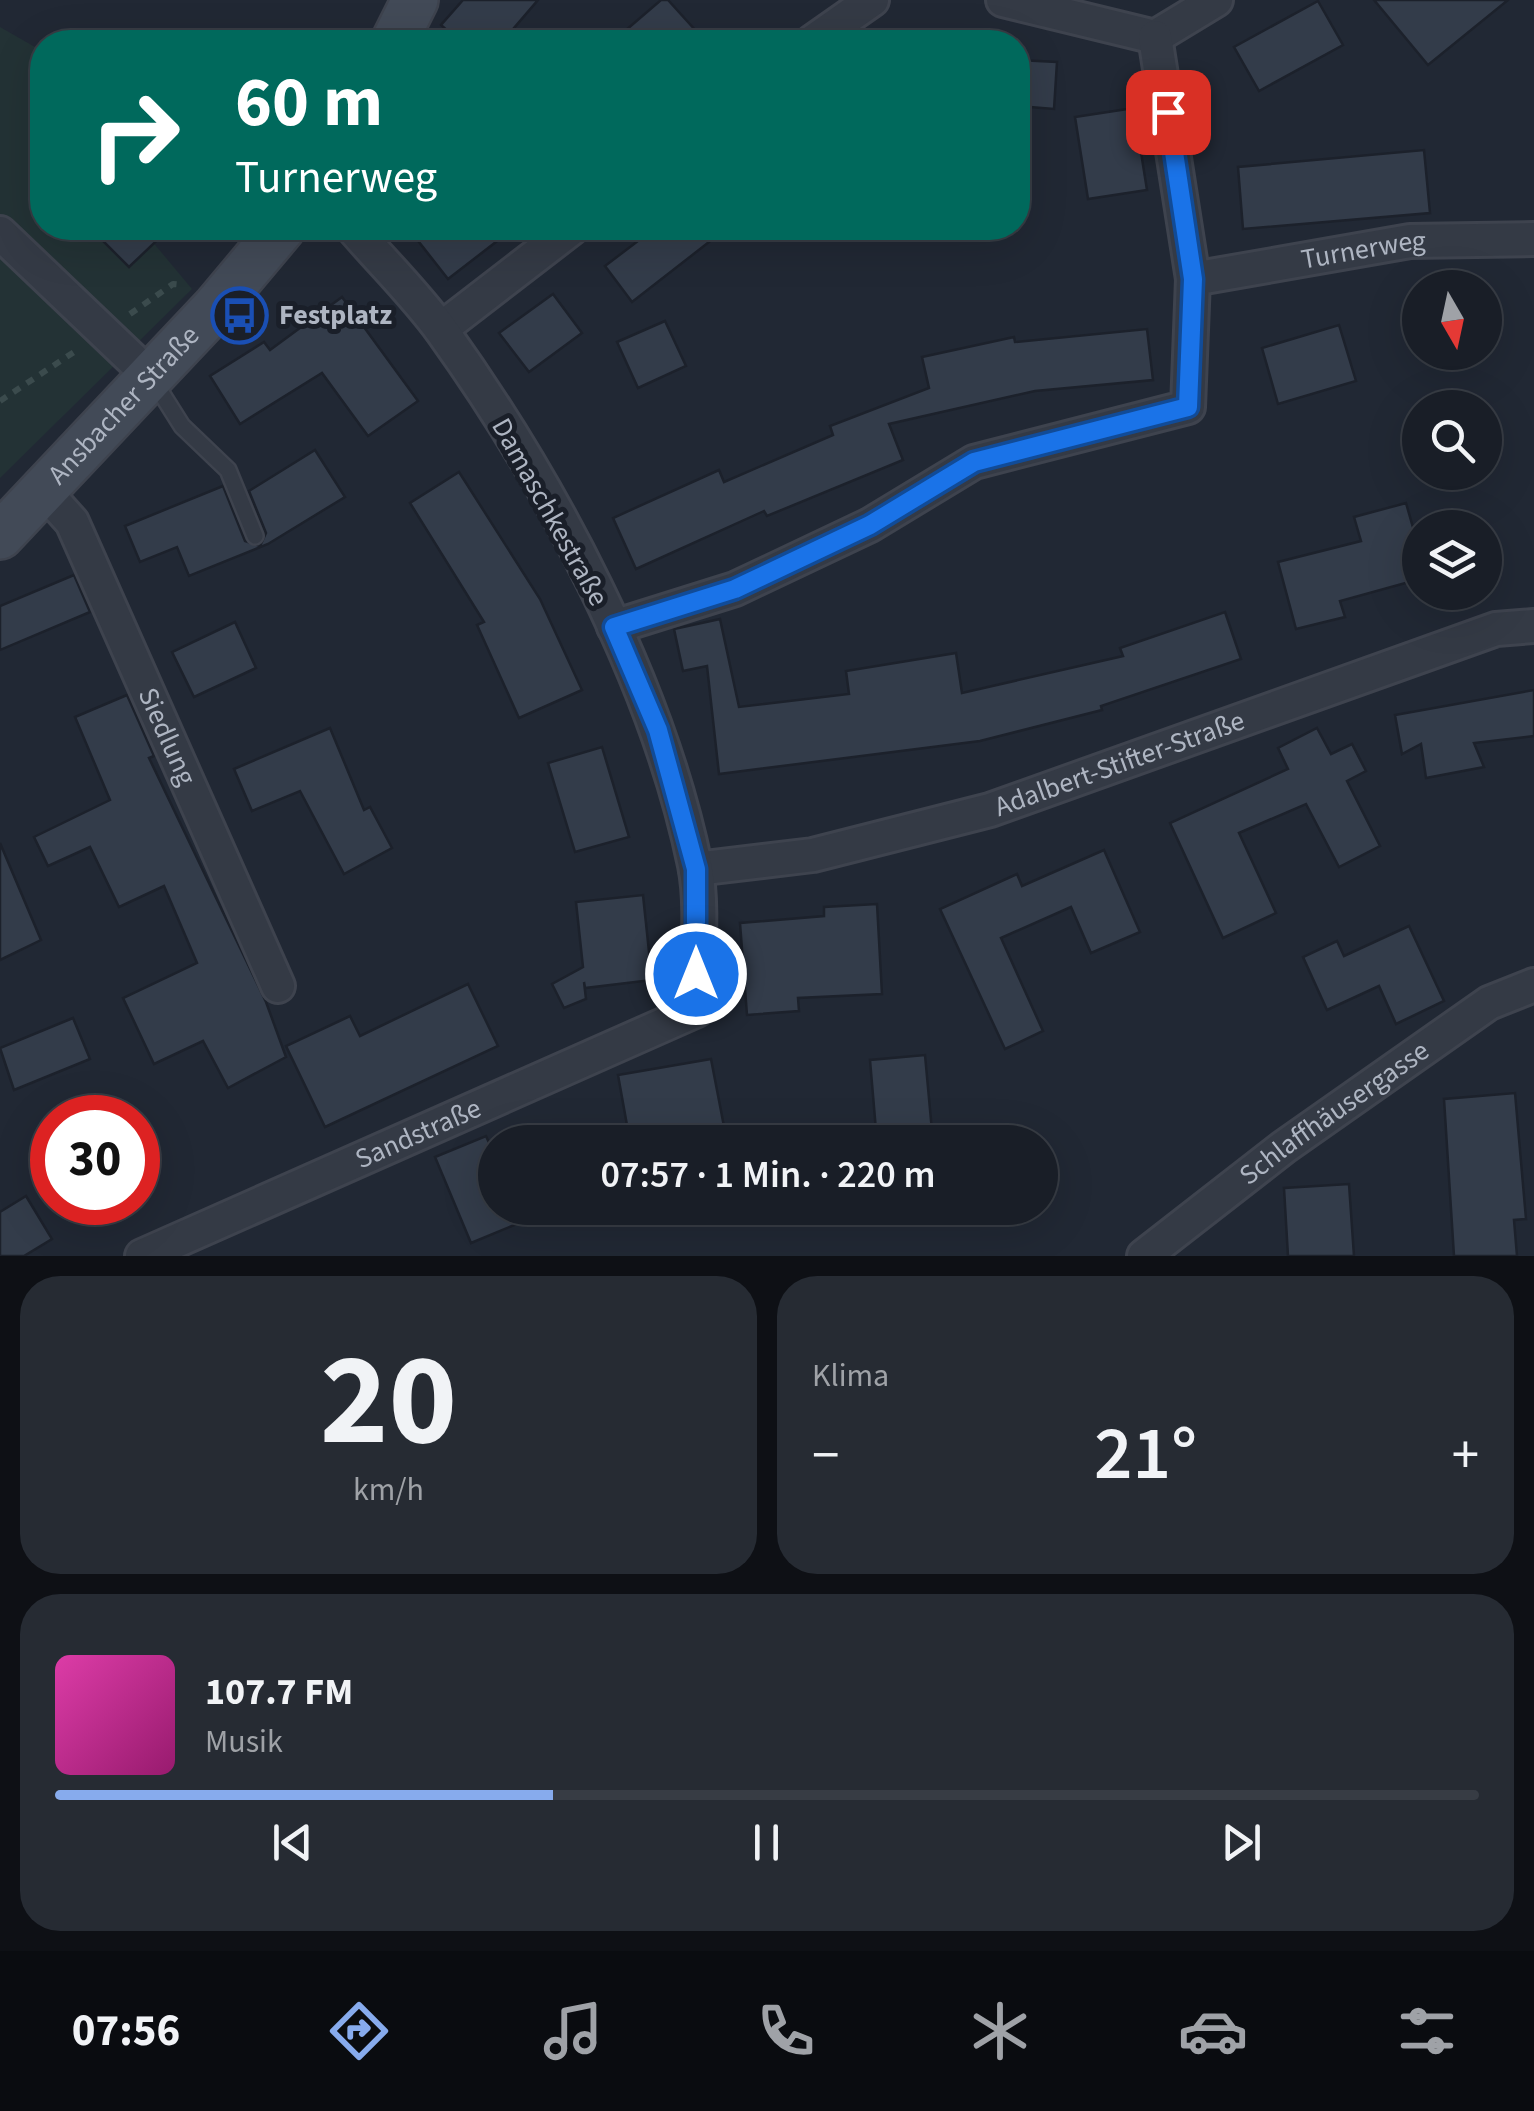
<!DOCTYPE html>
<html lang="de">
<head>
<meta charset="utf-8">
<style>
	body { margin:0; font-family:"Source Sans 3",sans-serif; background:#262b33; color:#f1f3f6; height:100vh; display:flex; flex-direction:column; font-size:38px; white-space:nowrap }
	* { box-sizing:border-box; margin:0 }
	p { font-size:32px; color:#9fa2a7 }
	.icon { flex:none; width:55px; height:55px; fill:none; stroke:currentColor; stroke-width:2; stroke-linecap:round; stroke-linejoin:round }
	.map { position:relative; height:1256px; overflow:hidden }
	.panel { display:flex; flex-direction:column; gap:20px; padding:20px; background:#0e1015; flex:1 }
	.panel>* { flex:none }
	.guide { position:absolute; left:30px; top:30px; width:1000px; height:210px; border-radius:40px; box-shadow:0 10px 40px #0002,0 0 0 2px #373c44; background:#00695c; color:#fff; overflow:hidden }
	.needle { width:65px; rotate:171deg }
	.fabs { position:absolute; left:1402px; top:270px; display:grid; gap:20px }
	.fabs a { display:grid; place-items:center; width:100px; height:100px; border-radius:50%; background:#191e27; box-shadow:0 10px 40px #0002,0 0 0 2px #373c44; font-size:50px }
	.speed { position:absolute; left:30px; top:1095px; display:flex; gap:20px; font-size:50px; font-weight:700; text-align:center }
	.speed>* { display:grid; place-content:center; width:130px; height:130px; border-radius:50%; background:#191e27; box-shadow:0 10px 40px #0002,0 0 0 2px #373c44; line-height:1 }
	.speed .limit { border:15px solid #d22; background:#fff; color:#111 }
	.pin { position:absolute; display:grid; place-items:center; width:85px; height:85px; color:#fff; margin:-42px; border-radius:20px; box-shadow:0 5px 15px #0006 }
	.me { position:absolute; width:110px; margin:-55px; rotate:0deg; stroke-linejoin:round; filter:drop-shadow(0 0 8px #0008) }
	.turn { display:flex; align-items:center; gap:35px; height:210px; padding:0 40px; font-size:45px }
	.turn .icon { width:130px; height:130px; stroke-width:2.5 }
	.turn b { display:block; font-size:70px; line-height:85px }
	.big { font-size:75px; font-weight:600; line-height:1.1 }
	.panel .tile { flex:1; display:flex; flex-direction:column; justify-content:center; gap:15px; min-width:0; padding:0 35px; border-radius:40px; background:#262b33 }
	.panel .dial { align-items:center; gap:0 }
	.dial b { font-size:130px; line-height:1 }
	.song { display:flex; align-items:center; gap:30px }
	.cover { width:120px; height:120px; border-radius:15px; background:linear-gradient(135deg,hsl(320 70% 55%),hsl(320 70% 35%)) }
	.played { height:10px; border-radius:5px; background:linear-gradient(90deg,#87abed 35%,#373c44 35%) }
	.keys { display:flex; justify-content:space-around; direction:ltr }
	.heat { display:flex; justify-content:space-between; align-items:center; font-size:55px; direction:ltr }
	.panel .tiles { flex:1; display:grid; gap:20px; grid-template-columns:1fr 1fr }
	.tile:last-child { grid-column:span 2 }
	.trip { position:absolute; left:478px; top:1125px; width:580px; height:100px; border-radius:50px; background:#191e27; box-shadow:0 10px 40px #0002,0 0 0 2px #373c44; font-weight:600; line-height:100px; text-align:center }
	.dock { display:flex; height:160px; justify-content:space-around; align-items:center; background:#0a0c10; color:#9fa2a7 }
	.dock .icon { width:70px; height:70px }
	.dock .active { color:#87abed }
	.dock b { font-size:45px; color:#f1f3f6 }
	.map>svg:first-child { display:block }
	.green { fill:#233235 }
	.building { fill:#333c4a; stroke:#1c212b; stroke-width:2.5 }
	.lines { fill:none; stroke-linecap:round; stroke-linejoin:round }
	.lane-casing { stroke:#3e434e; stroke-width:20 }
	.street-casing { stroke:#3e434e; stroke-width:38 }
	.secondary-casing { stroke:#3e434e; stroke-width:50 }
	.path { stroke:#3b4b4d; stroke-width:6; stroke-dasharray:8 8; stroke-linecap:butt }
	.lane { stroke:#343a45; stroke-width:15 }
	.street { stroke:#343a45; stroke-width:32 }
	.secondary { stroke:#424a57; stroke-width:45 }
	.route-casing { stroke:#114b97; stroke-width:25 }
	.route { stroke:#1a73e8; stroke-width:18 }
	.labels { text-anchor:middle; dominant-baseline:central; stroke-width:10; stroke-linejoin:round; paint-order:stroke }
	.street-label { font-size:28px; fill:#aeb5c2; stroke:#1a1f29 }
	.poi-label { font-size:28px; font-weight:bold; fill:#aeb5c2; stroke:#1a1f29; text-anchor:start }
</style>
</head>
<body>
<div class="map">
<svg width="1534" height="1256" viewBox="0 0 1534 1256">
	<rect width="100%" height="100%" fill="#212834"/>
	<path class="green" d="M0,27L42,51V228H141L192,289L0,478Z"/>
	<g class="building">
		<path d="M463,0H538L502,42H460L441,25Z"/>
		<path d="M661,0H668L706,42H612Z"/>
		<path d="M1374,0H1508L1428,65Z"/>
		<path d="M1318,1L1343,45L1259,91L1234,47Z"/>
		<path d="M1018,60L1057,62L1054,109L1018,106Z"/>
		<path d="M1134,108L1147,190L1088,199L1075,117Z"/>
		<path d="M1424,150L1430,213L1243,229L1238,167Z"/>
		<path d="M90,228H170L129,267Z"/>
		<path d="M408,228H514L448,279Z"/>
		<path d="M655,228H727L632,302L605,266Z"/>
		<path d="M553,294L582,333L529,372L499,333Z"/>
		<path d="M342,297L418,401L368,436L322,373L240,424L210,376L264,342L270,350Z"/>
		<path d="M665,321L686,366L638,388L617,342Z"/>
		<path d="M1339,325L1356,381L1278,404L1262,348Z"/>
		<path d="M1147,329L1153,380L1035,391L889,424L903,460L767,516L764,511L636,569L613,518L719,470L724,482L833,435L830,426L929,388L922,357L1014,337L1015,342Z"/>
		<path d="M315,450L345,497L268,544L189,576L177,547L140,562L125,526L223,486L245,541L260,546L266,533L249,491Z"/>
		<path d="M459,472L540,599L582,690L519,718L477,625L484,622L410,503Z"/>
		<path d="M1406,503L1420,552V579L1340,601L1345,617L1296,629L1278,562L1361,541L1354,517Z"/>
		<path d="M74,575L90,612L0,650V606Z"/>
		<path d="M1225,612L1241,659L1101,706L1102,710L980,741L719,774L707,666L683,671L674,629L720,619L739,707L849,694L846,671L956,653L962,693L1123,656L1120,648Z"/>
		<path d="M235,622L256,668L194,697L172,652Z"/>
		<path d="M1534,690V736L1474,743L1484,767L1426,778L1421,744L1402,754L1395,715Z"/>
		<path d="M127,695L154,756L149,758L266,1002L286,1057L228,1088L203,1041L154,1064L123,998L197,963L164,886L119,907L90,847L48,866L34,837L110,800L75,717Z"/>
		<path d="M330,728L364,810L370,807L392,848L344,874L300,791L252,811L234,769Z"/>
		<path d="M1317,728L1331,754L1352,744L1366,771L1347,781L1380,846L1339,867L1306,804L1239,833L1276,913L1223,938L1170,823L1288,769L1278,748Z"/>
		<path d="M602,747L629,837L575,852L548,763Z"/>
		<path d="M0,843L41,940L0,960Z"/>
		<path d="M1104,850L1140,932L1091,953L1071,907L1001,938L1043,1031L1005,1049L940,909L1017,874L1022,886Z"/>
		<path d="M643,895L652,980L585,988L584,982L586,999L564,1008L552,984L583,967L576,902Z"/>
		<path d="M877,904L882,994L798,998L799,1011L747,1015L740,923L824,916V907Z"/>
		<path d="M1409,926L1444,1001L1396,1024L1379,986L1327,1010L1303,957L1337,941L1344,956Z"/>
		<path d="M468,984L498,1046L325,1127L286,1046L350,1016L360,1036Z"/>
		<path d="M73,1018L90,1059L14,1090L0,1048Z"/>
		<path d="M925,1055L933,1142H877L870,1060Z"/>
		<path d="M711,1059L727,1142H630L618,1075Z"/>
		<path d="M1515,1093L1526,1219L1514,1220L1517,1256H1454L1444,1099Z"/>
		<path d="M486,1136L495,1156V1208H555L471,1243L435,1157Z"/>
		<path d="M1349,1184L1354,1256H1288L1284,1188Z"/>
		<path d="M26,1196L52,1239L24,1256H0V1212Z"/>
	</g>
	<g class="lines">
		<defs>
			<path id="lane" d="M153,380L182,426L228,470L255,536"/>
			<g id="street">
				<path d="M1003,0L1155,37L1216,0"/>
				<path d="M1155,37L1193,279"/>
				<path d="M812,42L872,0"/>
				<path d="M0,233L151,377"/>
				<path d="M441,329L572,228"/>
				<path id="s1" d="M45,492L72,522L278,986"/>
				<path id="s2" d="M614,627L735,589L870,525L974,462L1188,407L1193,279L1410,241L1534,239"/>
				<path id="s3" d="M696,869L813,855L990,810L1496,629L1534,626"/>
				<path id="s4" d="M142,1256L697,1010C696,964 704,910 695,865C657,681 551,483 442,331C416,295 382,262 353,228"/>
				<path id="s5" d="M1144,1256L1284,1147L1489,1003L1534,985"/>
			</g>
			<g id="secondary">
				<path d="M394,42L415,0"/>
				<path id="s6" d="M0,536L215,308L282,228"/>
			</g>
		</defs>
		<use href="#lane" class="lane-casing"/>
		<use href="#street" class="street-casing"/>
		<use href="#secondary" class="secondary-casing"/>
		<g class="path">
			<path d="M130,314L173,284L183,285"/>
			<path d="M0,401L74,352"/>
		</g>
		<use href="#lane" class="lane"/>
		<use href="#street" class="street"/>
		<use href="#secondary" class="secondary"/>
	</g>
	<g class="lines">
		<defs>
			<path id="route" d="M696,974V869L658,730L614,627L735,589L870,525L974,462L1188,407L1193,279L1168,112"/>
		</defs>
		<use href="#route" class="route-casing"/>
		<use href="#route" class="route"/>
	</g>
	<defs>
		<symbol id="bus-ring" viewBox="-11 -11 22 22"><circle r="9.5" fill="#1a1f29" stroke="#1a4fb4" stroke-width="1.5"/><path d="M-5-6H5V4H4V6H2V4H-2V6H-4V4H-5ZM-3.5-4V0h7V-4ZM-3.5 1.2v1.5H-2V1.2ZM2 1.2v1.5H3.5V1.2Z" fill="#1a4fb4"/></symbol>
	</defs>
	<g fill-rule="evenodd">
		<use href="#bus-ring" x="208" y="284" width="63" height="63"/>
	</g>
	<g class="labels">
		<g class="street-label">
			<text stroke="none"><textPath href="#s2" startOffset="920">Turnerweg</textPath></text>
			<text stroke="none"><textPath href="#s6" startOffset="180">Ansbacher Straße</textPath></text>
			<text transform="translate(550 512) rotate(61)">Damaschkestraße</text>
			<text stroke="none"><textPath href="#s1" startOffset="275">Siedlung</textPath></text>
			<text stroke="none"><textPath href="#s3" startOffset="438">Adalbert-Stifter-Straße</textPath></text>
			<text stroke="none"><textPath href="#s5" startOffset="238">Schlaffhäusergasse</textPath></text>
			<text stroke="none"><textPath href="#s4" startOffset="302">Sandstraße</textPath></text>
		</g>
		<g class="poi-label">
			<text x="279" y="315">Festplatz</text>
		</g>
	</g>
</svg>
<div class="fabs">
<a><svg class="needle" viewBox="-14 -14 28 28"><path d="M0-13l5 13h-10z" fill="#e53935"/><path d="M0 13l5-13h-10z" fill="#9fa2a7"/></svg></a>
<a><svg class="icon" aria-label="search" viewBox="0 0 24 24"><circle cx="10" cy="10" r="6"/><path d="M15 15l6 6"/></svg></a>
<a><svg class="icon" aria-label="layers" viewBox="0 0 24 24"><path d="M12 4l9 5-9 5-9-5zM3 14l9 5 9-5"/></svg></a>
</div>
<div class="speed"><div class="limit">30</div></div>
<div class="pin" style="left:1168px;top:112px;background:#d93025"><svg class="icon" aria-label="arrive" viewBox="0 0 24 24"><path d="M6 21V4h12l-3 4 3 4H6"/></svg></div>
<svg class="me" style="left:696px;top:974px" viewBox="-20 -20 40 40"><circle r="17" fill="#1a73e8" stroke="#fff" stroke-width="3"/><path d="M0-11L8 9 0 5-8 9z" fill="#fff"/></svg>
<div class="trip">07:57 · 1 Min. · 220 m</div>
<div class="guide">
<div class="turn"><svg class="icon" aria-label="right" viewBox="0 0 24 24"><path d="M7 20v-9h11M14 6l5 5-5 5"/></svg><div><b>60 m</b>Turnerweg</div></div>
</div>
</div>
<section class="panel">
<div class="tiles">
<div class="tile dial"><b>20</b><p>km/h</p></div>
<div class="tile"><p>Klima</p>
<div class="heat"><a>−</a><b class="big">21°</b><a>+</a></div>
</div>
<div class="tile">
<div class="song"><i class="cover"></i><div><b>107.7 FM</b><p>Musik</p></div></div>
<div class="played"></div>
<div class="keys"><svg class="icon" aria-label="previous" viewBox="0 0 24 24"><path d="M18 5L8 12l10 7zM5 5v14"/></svg><svg class="icon" aria-label="pause" viewBox="0 0 24 24"><path d="M8 5v14M16 5v14"/></svg><svg class="icon" aria-label="next" viewBox="0 0 24 24"><path d="M6 5l10 7-10 7zM19 5v14"/></svg></div>
</div>
</div>
</section>
<nav class="dock">
<b>07:56</b>
<svg class="icon active" aria-label="directions" viewBox="0 0 24 24"><path d="M12 3l9 9-9 9-9-9zM9 14v-3h6M13 9l2 2-2 2"/></svg>
<svg class="icon" aria-label="music" viewBox="0 0 24 24"><path d="M9 18V5l10-2v13"/><circle cx="6" cy="18" r="3"/><circle cx="16" cy="16" r="3"/></svg>
<svg class="icon" aria-label="phone" viewBox="0 0 24 24"><path d="M5 4h4l2 5-3 2q2 4 5 5l2-3 5 2v4C11 20 4 13 5 4z"/></svg>
<svg class="icon" aria-label="climate" viewBox="0 0 24 24"><path d="M12 3v18M4 7l16 10M4 17L20 7"/></svg>
<svg class="icon" aria-label="car" viewBox="0 0 24 24"><path d="M5 17H2v-5l4-1 3-4h7l3 4 3 1v5h-3M9 17h6M6 11h13"/><circle cx="7" cy="17" r="2"/><circle cx="17" cy="17" r="2"/></svg>
<svg class="icon" aria-label="filters" viewBox="0 0 24 24"><path d="M4 7h16M4 17h16"/><circle cx="9" cy="7" r="2"/><circle cx="15" cy="17" r="2"/></svg>
</nav>
</body>
</html>
